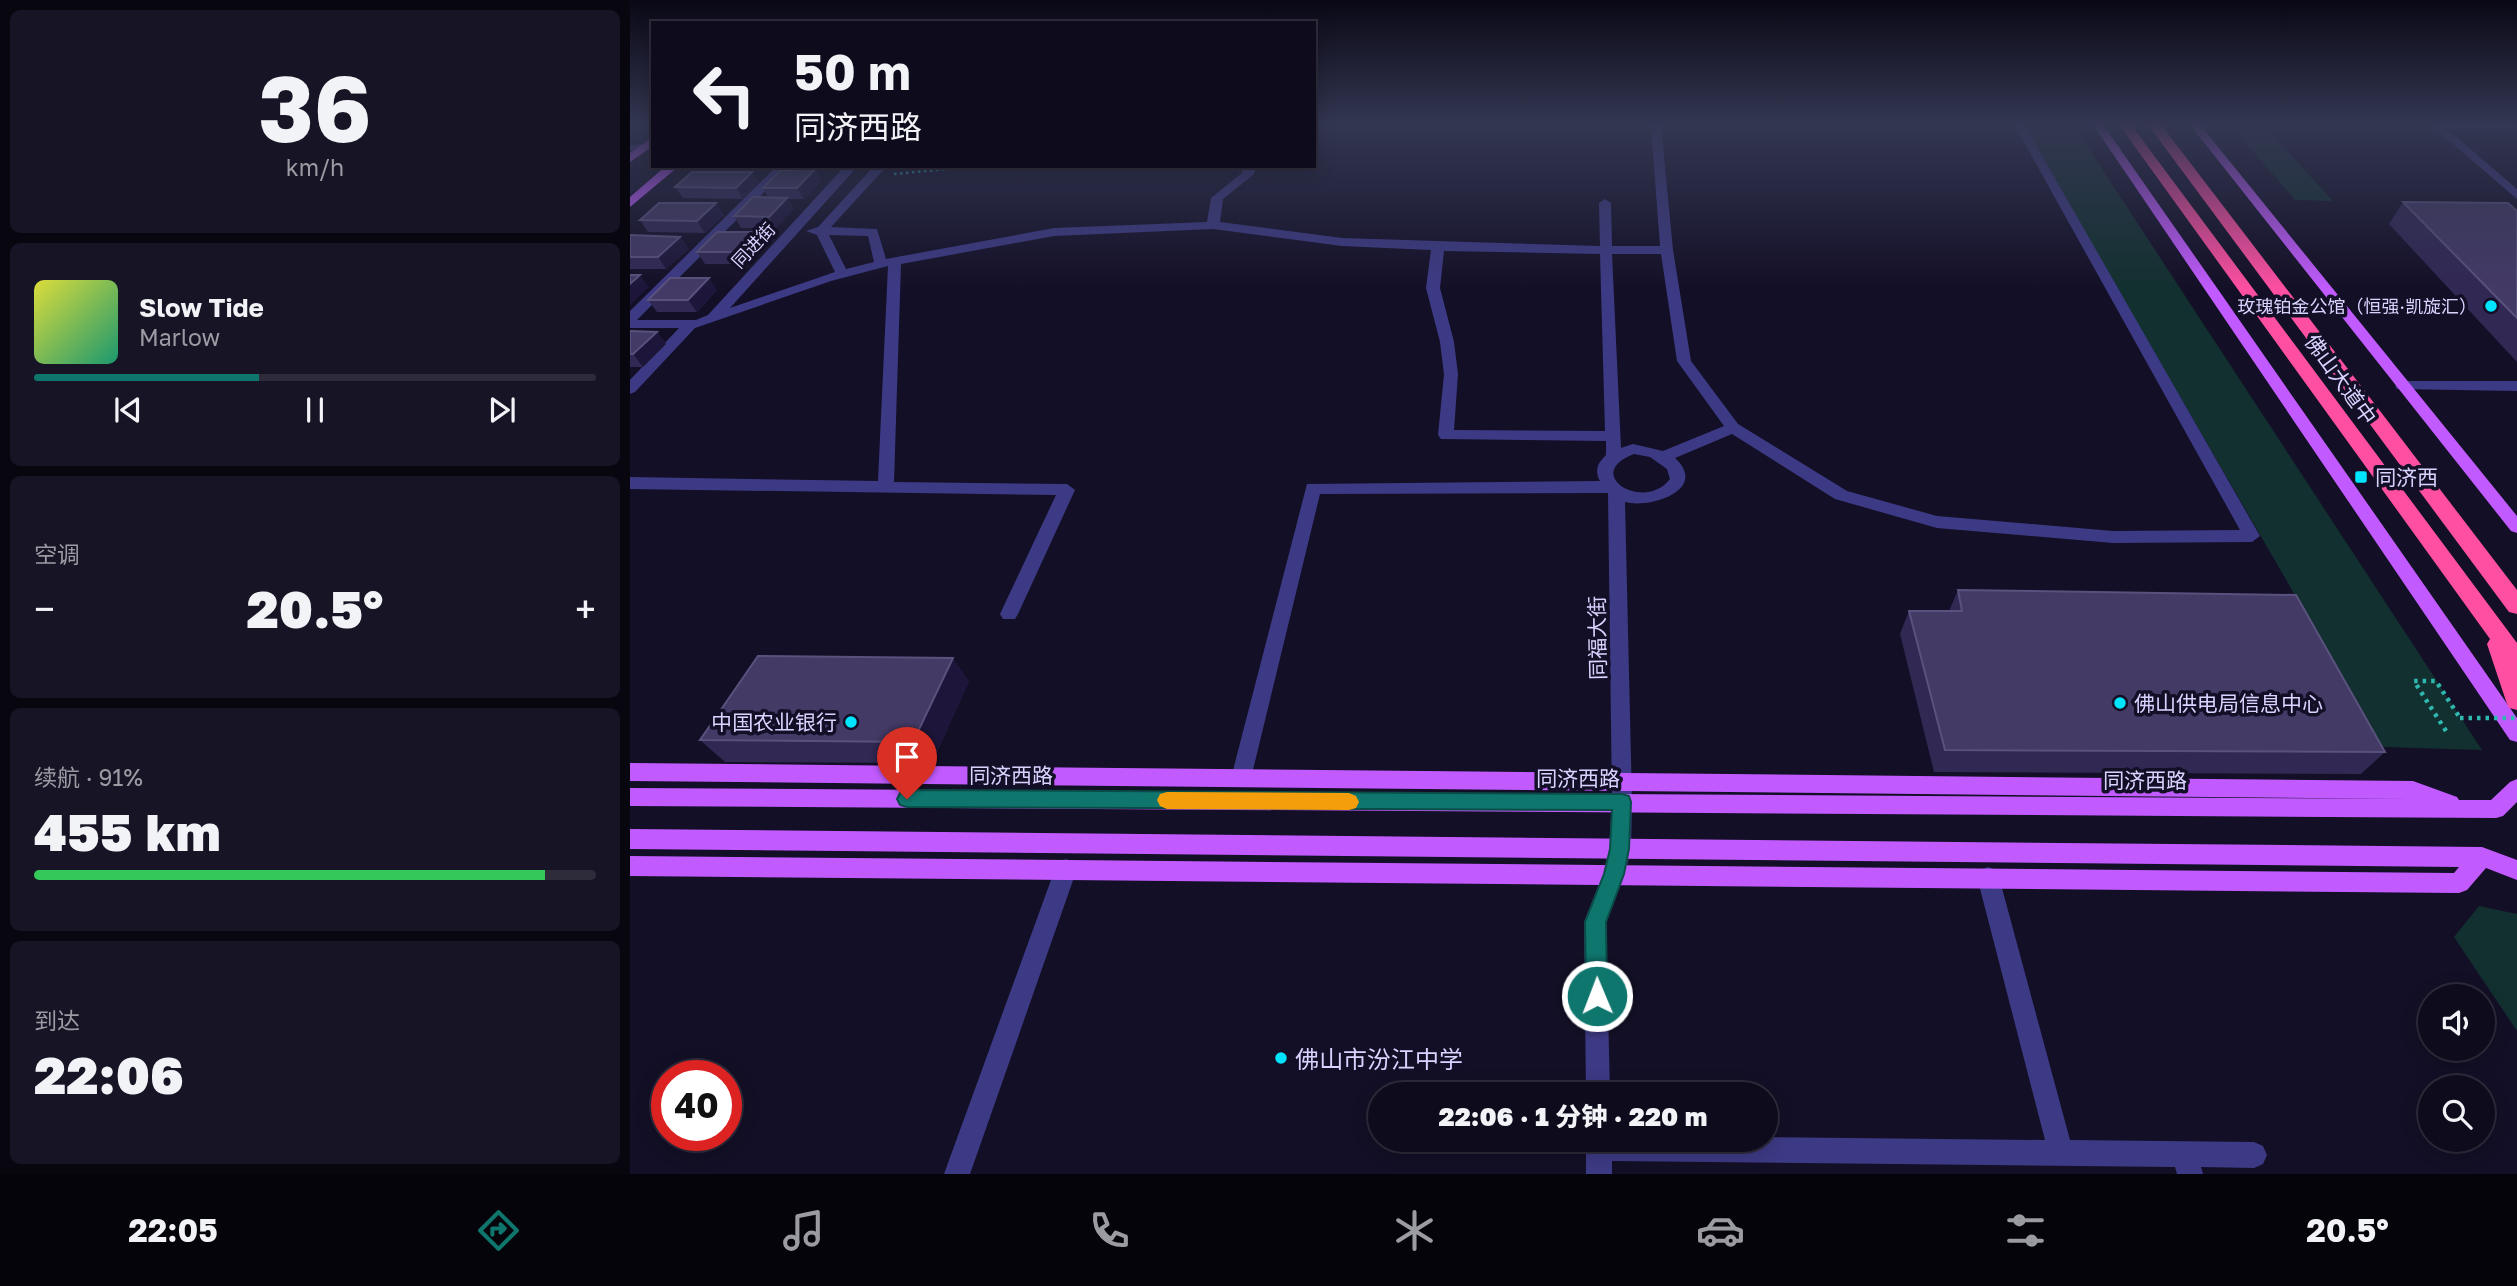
<!DOCTYPE html>
<html lang="zh">
<head>
<meta charset="utf-8">
<style>
	body { margin:0; font-family:"Golos Text","Noto Sans SC",sans-serif; background:#171425; color:#f1f3f6; height:100vh; display:flex; flex-direction:column; font-size:26px; white-space:nowrap }
	* { box-sizing:border-box; margin:0 }
	p { font-size:23px; color:#9b9ba3 }
	.icon { flex:none; width:38px; height:38px; fill:none; stroke:currentColor; stroke-width:2; stroke-linecap:round; stroke-linejoin:round }
	.map { position:relative; flex:1; overflow:hidden }
	.panel { display:flex; flex-direction:column; gap:10px; padding:10px; background:#08060f; width:630px }
	.panel>* { flex:none }
	.guide { position:absolute; left:21px; top:21px; width:665px; height:147px; border-radius:0px; box-shadow:0 4px 18px #0003,0 0 0 2px #2e2b3b; background:#0e0b1c; color:#f1f3f6; overflow:hidden }
	.tools { position:absolute; left:1788px; top:984px; display:grid; gap:14px }
	.tools a { display:grid; place-items:center; width:77px; height:77px; border-radius:50%; background:#0e0b1c; box-shadow:0 4px 18px #0003,0 0 0 2px #2e2b3b; font-size:35px }
	.speed { position:absolute; left:21px; top:1060px; display:flex; gap:14px; font-size:35px; font-weight:700; text-align:center }
	.speed>* { display:grid; place-content:center; width:91px; height:91px; border-radius:50%; background:#0e0b1c; box-shadow:0 4px 18px #0003,0 0 0 2px #2e2b3b; line-height:1 }
	.speed .limit { border:10px solid #d22; background:#fff; color:#111 }
	.pin { position:absolute; display:grid; place-items:center; width:60px; height:60px; color:#fff; margin:-72px -30px; border-radius:50% 50% 50% 0; rotate:-45deg; box-shadow:0 0 7px #0007 }
	.pin .icon { rotate:45deg }
	.me { position:absolute; width:77px; margin:-38px; rotate:359deg; stroke-linejoin:round; filter:drop-shadow(0 0 5px #0008) }
	.turn { display:flex; align-items:center; gap:24px; height:147px; padding:0 28px; font-size:32px }
	.turn .icon { width:91px; height:91px; stroke-width:2.5 }
	.turn b { display:block; font-size:49px; line-height:60px }
	.big { font-size:52px; font-weight:800; line-height:1.1 }
	.panel .card { flex:1; display:flex; flex-direction:column; justify-content:center; gap:10px; min-width:0; padding:0 24px; border-radius:10px; background:#171425 }
	.panel .dial { align-items:center; gap:0 }
	.dial b { font-size:91px; line-height:1 }
	.song { display:flex; align-items:center; gap:21px }
	.cover { width:84px; height:84px; border-radius:10px; background:linear-gradient(135deg,hsl(60 70% 55%),hsl(160 70% 35%)) }
	.played { height:7px; border-radius:4px; background:linear-gradient(90deg,#0f766e 40%,#2e2b3b 40%) }
	.keys { display:flex; justify-content:space-around; direction:ltr }
	.heat { display:flex; justify-content:space-between; align-items:center; font-size:38px; direction:ltr }
	.charge { height:10px; border-radius:5px; background:linear-gradient(90deg,#34c759 91%,#2e2b3b 0) }
	.trip { position:absolute; left:738px; top:1082px; width:410px; height:70px; border-radius:35px; background:#0e0b1c; box-shadow:0 4px 18px #0003,0 0 0 2px #2e2b3b; font-weight:800; line-height:70px; text-align:center }
	.menu { display:flex; height:112px; justify-content:space-around; align-items:center; background:#06040b; color:#9b9ba3 }
	.menu .icon { width:49px; height:49px }
	.menu .selected { color:#0f766e }
	.menu b { font-size:32px; color:#f1f3f6 }
	main { display:flex; flex:1; min-height:0 }
	.map>svg:first-child { display:block }
	.green { fill:#12302f }
	.lines { fill:none; stroke-linecap:round; stroke-linejoin:round }
	.path-far1 { stroke:#2fb8b0; stroke-width:2.5; stroke-dasharray:2.5 3.5; stroke-linecap:butt }
	.path { stroke:#2fb8b0; stroke-width:4.5; stroke-dasharray:3.5 5; stroke-linecap:butt }
	.minor { fill:#3d3a85; fill-rule:evenodd }
	.major { fill:#c25bff; fill-rule:evenodd }
	.highway { fill:#ff4fa3; fill-rule:evenodd }
	.path-bridge { stroke:#2fb8b0; stroke-width:4.5; stroke-dasharray:3.5 5; stroke-linecap:butt }
	.wall { fill:#312854 }
	.shaded-wall { fill:#1d163a }
	.building { fill:#433a66; stroke:#5a527e; stroke-width:2 }
	.route { fill:#0f766e; stroke:#0a4d48; stroke-width:2 }
	.slow { fill:#f59e0b }
	.poi-dot { fill:#00e5ff; stroke:#130f26; stroke-width:2.5 }
	.labels { text-anchor:middle; dominant-baseline:central; stroke-width:7; stroke-linejoin:round; paint-order:stroke }
	.far-street-label { font-size:18px; fill:#d9d4ff; stroke:#130f26 }
	.far-poi-label { font-size:18px; fill:#d9d4ff; stroke:#130f26; text-anchor:end }
	.street-label { font-size:21px; fill:#d9d4ff; stroke:#130f26 }
	.poi-label { font-size:21px; fill:#d9d4ff; stroke:#130f26; text-anchor:start }
	.near-poi-label { font-size:24px; fill:#d9d4ff; stroke:#130f26; text-anchor:start }
</style>
</head>
<body>
<main>
<section class="panel">
<div class="card dial"><b>36</b><p>km/h</p></div>
<div class="card">
<div class="song"><i class="cover"></i><div><b>Slow Tide</b><p>Marlow</p></div></div>
<div class="played"></div>
<div class="keys"><svg class="icon" aria-label="previous" viewBox="0 0 24 24"><path d="M18 5L8 12l10 7zM5 5v14"/></svg><svg class="icon" aria-label="pause" viewBox="0 0 24 24"><path d="M8 5v14M16 5v14"/></svg><svg class="icon" aria-label="next" viewBox="0 0 24 24"><path d="M6 5l10 7-10 7zM19 5v14"/></svg></div>
</div>
<div class="card"><p>空调</p>
<div class="heat"><a>−</a><b class="big">20.5°</b><a>+</a></div>
</div>
<div class="card"><p>续航 · 91%</p><b class="big">455 km</b><div class="charge"></div></div>
<div class="card"><p>到达</p><b class="big">22:06</b></div>
</section>
<div class="map">
<svg width="1887" height="1174" viewBox="0 0 1887 1174">
	<rect width="100%" height="100%" fill="#130f26"/>
	<g class="green">
		<path d="M1393,126H1444L1852,750L1753,747Z"/>
		<path d="M1601,126H1634L1703,201L1665,200Z"/>
		<path d="M1849,906L1887,914V1031L1824,937Z"/>
	</g>
	<g class="lines">
		<path class="path-far1" d="M264,174L350,166"/>
		<path class="path" d="M1816,731L1784,681H1806L1830,718"/>
		<g class="minor">
			<path d="M1021,126H1031L1043,250L1061,361L1108,424L1217,491L1307,516L1483,531L1610,530L1385,126H1395L1630,536L1622,542L1483,543L1307,528L1205,499L1102,434L1045,458C1079,489 1021,509 995,502L1002,802L1001,849L995,874L976,922L980,1094H956L954,922L973,874L979,849L982,802L978,493L690,494L621,778L618,784L611,787L604,784L601,778L677,484L970,481C964,470 968,463 976,455V441L811,439L808,435L814,374L810,342L796,288L801,250L712,246L583,229L424,236L271,264L264,482L437,484L445,490L388,614L385,619H373L370,614L426,495L0,489V477L248,481L258,266L201,281L65,328L5,392L0,394V380L49,328H0V311L147,166H160L7,320H66L78,315L215,166H228L100,308L205,272L187,235L176,231L188,227L244,166H257L201,227L247,229L256,259L424,228L577,222L581,198L612,173L613,166H625L624,174L593,199L590,222L712,238L970,246L969,203L975,199L981,203L982,246H1030ZM199,235L238,236L244,262L216,269ZM814,251L970,254L975,431L824,430L828,374L824,342L810,288ZM982,254H1031L1047,361L1094,426L1033,451L1003,444L991,448ZM1004,454L1020,457L1037,469L1040,479C1014,513 951,474 1004,454Z"/>
			<path d="M1802,126H1887V130L1817,129L1887,189V199Z"/>
			<path d="M23,143V149L0,151V145Z"/>
			<path d="M1772,381H1887V391L1767,389L1765,386Z"/>
			<path d="M436,859L444,862L447,869L340,1174H314L425,869L428,862Z"/>
			<path d="M1358,867L1366,870L1369,877L1440,1140L1624,1142L1633,1146L1637,1155L1633,1164L1624,1168L1571,1167L1573,1174H1547L1545,1167L982,1161V1174H956V1139H1136V1137L1415,1140L1347,877L1350,870Z"/>
		</g>
		<g class="major">
			<path d="M1464,126H1474L1887,718V742L1880,740Z"/>
			<path d="M1561,126H1571L1887,516V533L1881,531Z"/>
			<path d="M23,137V146L0,162V153Z"/>
			<path d="M36,166H49L0,207V197Z"/>
			<path d="M0,763L1783,781L1827,797L1829,800H1861L1880,782L1887,779V802L1873,816L1866,818L0,806V788L1784,799L0,781Z"/>
			<path d="M0,829L1852,847L1887,860V880L1856,868L1837,890L1829,893L0,876V856L1824,873L1829,867L0,849Z"/>
		</g>
		<g class="highway">
			<path d="M1490,126H1502L1887,643V710L1879,708L1876,701L1857,644L1860,639Z"/>
			<path d="M1519,126H1532L1887,590V614L1879,612Z"/>
		</g>
		<path class="path-bridge" d="M1830,718H1887"/>
	</g>
	<g class="wall">
		<path d="M185,169L191,181L174,199H158L164,209L146,228H111L104,216L138,197L133,188Z"/>
		<path d="M122,172L129,183L113,199L53,198L45,187Z"/>
		<path d="M1773,202L1887,211V362L1759,224Z"/>
		<path d="M94,215L75,233L18,232L10,220Z"/>
		<path d="M123,232L131,244L111,264H75L67,252Z"/>
		<path d="M0,235L50,237L59,249L36,269H0Z"/>
		<path d="M87,290L67,312H27L18,300Z"/>
		<path d="M0,331L27,332L36,344L13,367H0Z"/>
		<path d="M1328,590L1755,752L1731,774L1304,772L1270,634L1279,611H1319Z"/>
		<path d="M339,681L302,763L95,762L70,740Z"/>
	</g>
	<g class="shaded-wall">
		<path d="M185,169L191,181L174,199L167,188Z"/>
		<path d="M122,172L129,183L113,199L106,188Z"/>
		<path d="M157,198L164,209L146,228L139,217Z"/>
		<path d="M86,203L94,215L75,233L67,221Z"/>
		<path d="M123,232L131,244L111,264L104,252Z"/>
		<path d="M50,237L59,249L36,269L28,257Z"/>
		<path d="M10,275L19,287L0,305V284Z"/>
		<path d="M79,278L87,290L67,312L58,300Z"/>
		<path d="M27,332L36,344L13,367L3,354Z"/>
		<path d="M323,658L339,681L302,763L283,742Z"/>
	</g>
	<g class="building">
		<path d="M185,169L167,188H133L151,170Z"/>
		<path d="M62,172H122L106,188L45,187Z"/>
		<path d="M123,197L157,198L139,217L104,216Z"/>
		<path d="M1773,202L1878,203L1887,211V318Z"/>
		<path d="M29,203H86L67,221L10,220Z"/>
		<path d="M87,232H123L104,252H67Z"/>
		<path d="M0,235L50,237L28,257H0Z"/>
		<path d="M0,275H10L0,284Z"/>
		<path d="M40,278H79L58,300H18Z"/>
		<path d="M0,331L27,332L3,354H0Z"/>
		<path d="M1328,590L1666,595L1755,752L1315,750L1279,611H1332Z"/>
		<path d="M128,656L323,658L283,742L70,740Z"/>
	</g>
	<linearGradient id="sky" x2="0" y2="1"><stop stop-color="#0a0815"/><stop offset="0.43" stop-color="#333752"/><stop offset="1" stop-color="#333752" stop-opacity="0"/></linearGradient>
	<rect width="1887" height="290" fill="url(#sky)"/>
	<path class="route" d="M277,790L992,794L999,796L1001,802L999,849L994,874L976,922L977,996L974,1003L967,1007L959,1003L956,996L955,922L974,874L980,849L982,810L277,807L270,805L267,799L270,793Z"/>
	<path class="slow" d="M537,792L719,793L726,796L729,802L726,808L719,810L537,809L530,806L527,800L530,794Z"/>
	<g class="poi-dot">
		<circle cx="1861" cy="306" r="7"/>
		<rect x="1724" y="470" width="14" height="14" rx="3.5"/>
		<circle cx="1490" cy="703" r="7"/>
		<circle cx="221" cy="722" r="7"/>
		<circle cx="651" cy="1058" r="7"/>
	</g>
	<g class="labels">
		<g class="far-street-label">
			<text transform="translate(123 245) rotate(-47)">同进街</text>
		</g>
		<g class="far-poi-label">
			<text x="1847" y="306">玫瑰铂金公馆（恒强·凯旋汇）</text>
		</g>
		<g class="street-label">
			<text transform="translate(1711 379) rotate(54)">佛山大道中</text>
			<text transform="translate(967 638) rotate(-91)">同福大街</text>
			<text x="381" y="775">同济西路</text>
			<text x="948" y="778">同济西路</text>
			<text x="1515" y="780">同济西路</text>
		</g>
		<g class="poi-label">
			<text x="1745" y="477">同济西</text>
			<text x="1504" y="703">佛山供电局信息中心</text>
			<text x="207" y="722" text-anchor="end">中国农业银行</text>
		</g>
		<g class="near-poi-label">
			<text x="665" y="1058">佛山市汾江中学</text>
		</g>
	</g>
</svg>
<div class="tools">
<a><svg class="icon" aria-label="sound" viewBox="0 0 24 24"><path d="M4 9h4l5-4v14l-5-4H4zM17 9q2 3 0 6"/></svg></a>
<a><svg class="icon" aria-label="search" viewBox="0 0 24 24"><circle cx="10" cy="10" r="6"/><path d="M15 15l6 6"/></svg></a>
</div>
<div class="speed"><div class="limit">40</div></div>
<div class="pin" style="left:277px;top:799px;background:#d93025"><svg class="icon" aria-label="arrive" viewBox="0 0 24 24"><path d="M6 21V4h12l-3 4 3 4H6"/></svg></div>
<svg class="me" style="left:967px;top:996px" viewBox="-20 -20 40 40"><circle r="17" fill="#0f766e" stroke="#fff" stroke-width="3"/><path d="M0-11L8 9 0 5-8 9z" fill="#fff"/></svg>
<div class="trip">22:06 · 1 分钟 · 220 m</div>
<div class="guide">
<div class="turn"><svg class="icon" aria-label="left" viewBox="0 0 24 24"><path d="M17 20v-9H6M10 6l-5 5 5 5"/></svg><div><b>50 m</b>同济西路</div></div>
</div>
</div>
</main>
<nav class="menu">
<b>22:05</b>
<svg class="icon selected" aria-label="directions" viewBox="0 0 24 24"><path d="M12 3l9 9-9 9-9-9zM9 14v-3h6M13 9l2 2-2 2"/></svg>
<svg class="icon" aria-label="music" viewBox="0 0 24 24"><path d="M9 18V5l10-2v13"/><circle cx="6" cy="18" r="3"/><circle cx="16" cy="16" r="3"/></svg>
<svg class="icon" aria-label="phone" viewBox="0 0 24 24"><path d="M5 4h4l2 5-3 2q2 4 5 5l2-3 5 2v4C11 20 4 13 5 4z"/></svg>
<svg class="icon" aria-label="climate" viewBox="0 0 24 24"><path d="M12 3v18M4 7l16 10M4 17L20 7"/></svg>
<svg class="icon" aria-label="car" viewBox="0 0 24 24"><path d="M5 17H2v-5l4-1 3-4h7l3 4 3 1v5h-3M9 17h6M6 11h13"/><circle cx="7" cy="17" r="2"/><circle cx="17" cy="17" r="2"/></svg>
<svg class="icon" aria-label="filters" viewBox="0 0 24 24"><path d="M4 7h16M4 17h16"/><circle cx="9" cy="7" r="2"/><circle cx="15" cy="17" r="2"/></svg>
<b>20.5°</b>
</nav>
</body>
</html>
